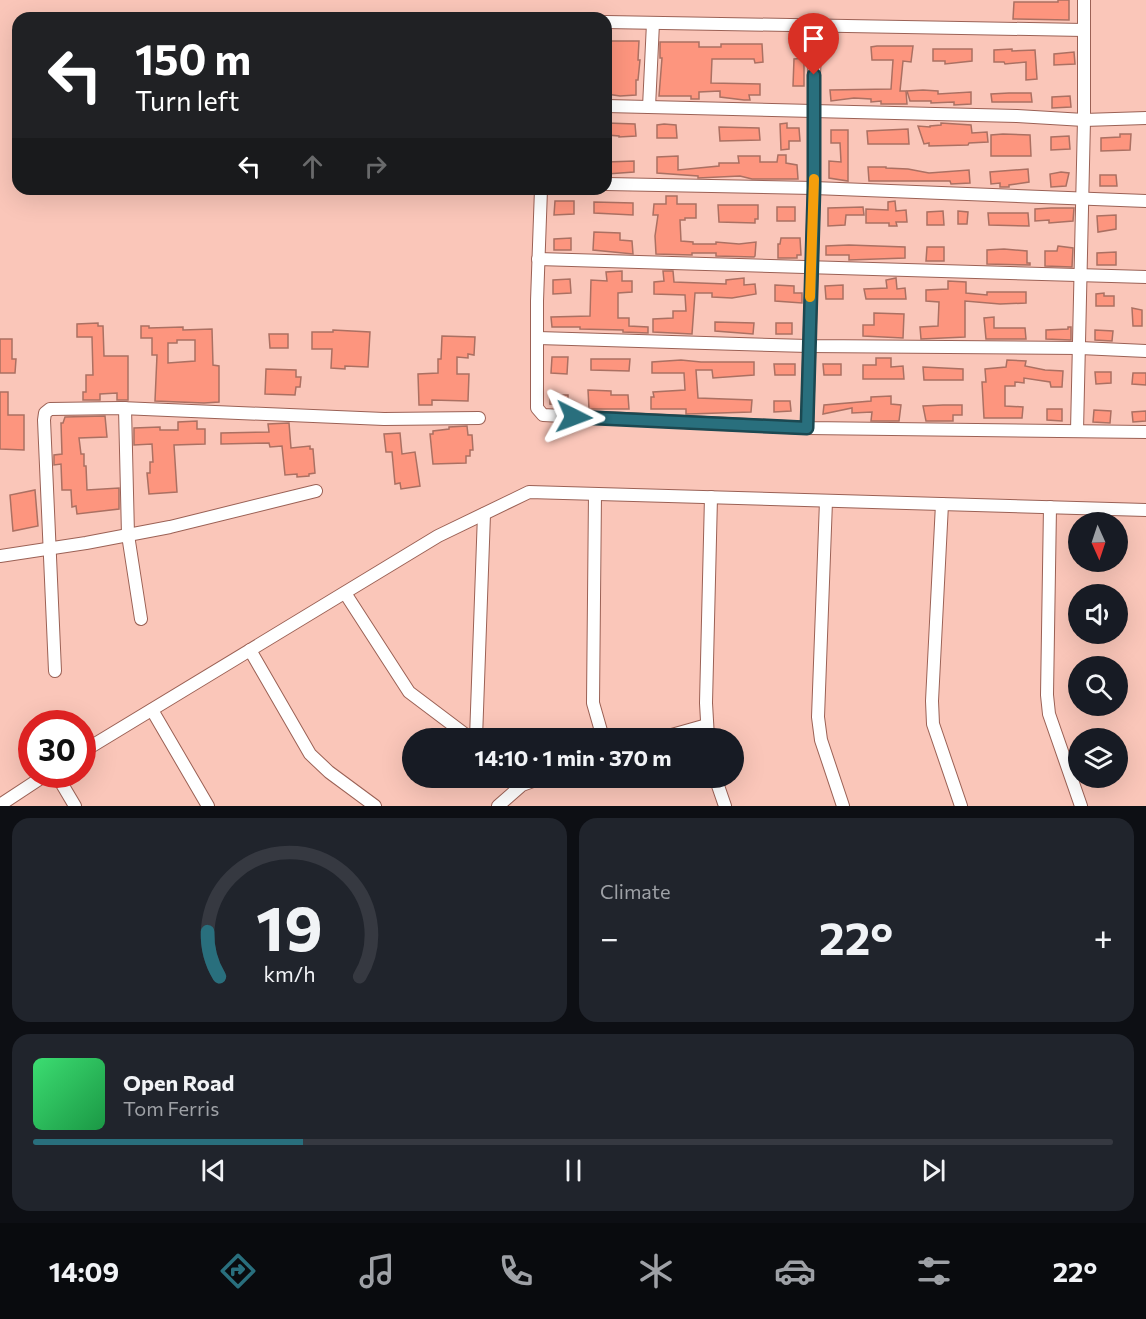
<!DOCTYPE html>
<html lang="en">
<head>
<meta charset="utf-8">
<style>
	body { margin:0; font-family:Commissioner,sans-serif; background:#20242c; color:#f1f3f6; height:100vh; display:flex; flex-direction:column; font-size:22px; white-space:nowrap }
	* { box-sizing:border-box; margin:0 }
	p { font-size:20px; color:#9ea1a6 }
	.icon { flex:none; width:33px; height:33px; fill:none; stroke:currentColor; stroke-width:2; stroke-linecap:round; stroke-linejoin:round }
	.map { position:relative; height:806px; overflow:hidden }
	.drawer { display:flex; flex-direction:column; gap:12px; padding:12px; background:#0d0f14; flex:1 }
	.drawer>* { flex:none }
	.hud { position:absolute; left:12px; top:12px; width:600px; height:183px; border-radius:18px; box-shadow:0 6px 24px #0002; background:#202124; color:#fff; overflow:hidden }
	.needle { width:39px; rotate:177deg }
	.tools { position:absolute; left:1068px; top:512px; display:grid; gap:12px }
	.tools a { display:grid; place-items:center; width:60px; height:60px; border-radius:50%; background:#171b24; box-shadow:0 6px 24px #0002; font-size:30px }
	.speed { position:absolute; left:18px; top:710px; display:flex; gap:12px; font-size:30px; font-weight:700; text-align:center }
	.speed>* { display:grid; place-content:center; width:78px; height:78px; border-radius:50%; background:#171b24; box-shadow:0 6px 24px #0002; line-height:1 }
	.speed .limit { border:9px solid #d22; background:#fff; color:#111 }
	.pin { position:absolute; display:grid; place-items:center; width:51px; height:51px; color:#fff; margin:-62px -26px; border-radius:50% 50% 50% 0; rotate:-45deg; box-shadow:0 0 6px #0007 }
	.pin .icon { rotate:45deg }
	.me { position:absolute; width:66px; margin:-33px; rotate:93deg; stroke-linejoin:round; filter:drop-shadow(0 0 4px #0008) }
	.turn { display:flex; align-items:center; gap:21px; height:126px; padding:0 24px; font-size:27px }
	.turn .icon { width:78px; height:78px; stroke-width:2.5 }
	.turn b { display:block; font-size:42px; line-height:51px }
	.lanes { display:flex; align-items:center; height:57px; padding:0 24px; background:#0003; justify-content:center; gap:30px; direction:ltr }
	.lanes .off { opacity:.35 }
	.big { font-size:45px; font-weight:700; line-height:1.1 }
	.drawer .card { flex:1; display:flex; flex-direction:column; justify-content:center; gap:9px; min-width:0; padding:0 21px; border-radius:18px; background:#20242c }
	.drawer .dial { align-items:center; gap:0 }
	.dial svg { height:156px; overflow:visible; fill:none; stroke:#363941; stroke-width:7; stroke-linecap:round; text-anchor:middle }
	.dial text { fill:#f1f3f6; stroke:none }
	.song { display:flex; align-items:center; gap:18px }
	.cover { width:72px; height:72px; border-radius:9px; background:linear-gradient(135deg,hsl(140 70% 55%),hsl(140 70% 35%)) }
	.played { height:6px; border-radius:3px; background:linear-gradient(90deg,#296f7d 25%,#363941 25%) }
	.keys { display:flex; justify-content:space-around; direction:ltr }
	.heat { display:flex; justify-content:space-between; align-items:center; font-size:33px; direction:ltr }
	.drawer .tiles { flex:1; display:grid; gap:12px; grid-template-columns:1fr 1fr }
	.card:last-child { grid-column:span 2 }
	.trip { position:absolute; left:402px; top:728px; width:342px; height:60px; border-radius:30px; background:#171b24; box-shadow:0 6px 24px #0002; font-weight:700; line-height:60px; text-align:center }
	.menu { display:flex; height:96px; justify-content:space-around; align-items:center; background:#090b0e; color:#9ea1a6 }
	.menu .icon { width:42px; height:42px }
	.menu .active { color:#296f7d }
	.menu b { font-size:27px; color:#f1f3f6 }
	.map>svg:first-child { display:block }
	.building { fill:#fd957e; stroke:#ab7062; stroke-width:1.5; fill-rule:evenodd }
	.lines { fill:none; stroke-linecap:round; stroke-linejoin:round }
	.street-casing { stroke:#9b6155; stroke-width:14 }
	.street { stroke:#fff; stroke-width:12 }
	.route-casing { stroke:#1b4851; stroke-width:15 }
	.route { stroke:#296f7d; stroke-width:10 }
	.slow { stroke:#f59e0b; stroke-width:10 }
</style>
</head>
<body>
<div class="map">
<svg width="1146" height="806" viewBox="0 0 1146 806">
	<rect width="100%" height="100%" fill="#fac6b9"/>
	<g class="building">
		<path d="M1058,0H1069V20L1013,19L1014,2H1058Z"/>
		<path d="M609,41H639L638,60H640L638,80H636V95L620,96L607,94V62H610Z"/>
		<path d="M660,42H699V47H721V44H762L763,62L755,63L754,59H712L711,83L760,84V95H749L750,100H744L720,97V91L699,92V99H691V96H659L662,58H660Z"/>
		<path d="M877,46H913L911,62L903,61L900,91H906L907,104H881V101L871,102V99L854,98L831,101L830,90L891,89L893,60H872L871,47Z"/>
		<path d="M933,49H972V61L945,64V61H933Z"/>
		<path d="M1012,49V51L1035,50L1037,79L1026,80V62L1005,64L1004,62H994V50Z"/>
		<path d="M1074,52L1075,64L1054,65V54Z"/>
		<path d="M804,58V86H793L794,59Z"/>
		<path d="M923,90L938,91V94L971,92V104L954,105V102L931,103V101H910L907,91Z"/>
		<path d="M1009,93H1031L1032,102H992L991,94Z"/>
		<path d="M1070,96L1071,107L1052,108V97Z"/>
		<path d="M607,123L635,124L636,136L619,137V136L607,135Z"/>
		<path d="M787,123V128H799L800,141H789V149L781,150L780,124Z"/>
		<path d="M941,123L971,125L972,133L987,132L988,142L969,143L968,145L929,146V143L924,144L918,126L930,127V126L941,125Z"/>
		<path d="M664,124L676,125L677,138H657V125Z"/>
		<path d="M719,127L759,128L760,140L720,141Z"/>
		<path d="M908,129L909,144H868L867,131Z"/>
		<path d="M831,130H848V181L829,178V161L841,162L840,143H831Z"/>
		<path d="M1003,134L1030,135L1031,156H991V135Z"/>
		<path d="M1120,134H1131L1130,150L1101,151V138L1120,137Z"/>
		<path d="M1069,136L1070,149L1051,150V137Z"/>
		<path d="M778,155H786V163L797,165L798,179H752L740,176L698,178V176L657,173V157L678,156V170L719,166V163H739L738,156H760V162H777Z"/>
		<path d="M634,161V172L607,174V162Z"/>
		<path d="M868,167H886V168L908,169L929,173L969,170L970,183L951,184L950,181H869Z"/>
		<path d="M1028,169L1029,182L1009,185V187H1000V183L991,184L990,172Z"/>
		<path d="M1061,172L1069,173L1066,186L1051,187L1050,174Z"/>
		<path d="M1100,175H1116L1117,186H1100Z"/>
		<path d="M666,196H677V204H696V218H685V220H680L681,241L693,242V244H716V242L739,244L756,242L755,256L754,257L716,256V253H692V255L656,254L655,236L658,215H653L654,204H666Z"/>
		<path d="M555,201H574V214L554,215Z"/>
		<path d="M895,201L896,211L906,210L907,222H896L897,226H889V223H866V209L888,210V202Z"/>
		<path d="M594,202L633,203V215L594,213Z"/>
		<path d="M718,205H758V219H755V223L719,222Z"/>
		<rect x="777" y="207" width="18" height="14"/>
		<path d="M863,207L864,215H846L845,225L828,226V208Z"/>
		<path d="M1051,208H1074L1073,221L1049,223V220L1035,221V209Z"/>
		<path d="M943,211L944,225H927V212Z"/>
		<path d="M958,211L968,212L967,224H958Z"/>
		<path d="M988,213H1028L1029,226L989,225Z"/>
		<path d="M1116,215V229L1098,232L1097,216Z"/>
		<path d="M594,232L620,233V240L632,241L633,254L593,250Z"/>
		<path d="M571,238V250H554V239Z"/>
		<path d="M781,238H800L801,255H797V258H778V244H780Z"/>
		<path d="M849,245L905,247V258L849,260V255H826V246Z"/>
		<path d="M1058,246L1073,248L1072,267L1045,266V251H1057Z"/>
		<path d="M927,247H944V261H926Z"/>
		<path d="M1004,249L1027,251V263H1030V265L987,264V250Z"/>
		<path d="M1116,252V265H1097V253Z"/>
		<path d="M622,271V281H632V292L618,293V318H629V326L648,327V333L623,332V330L580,329V327H552L551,317L590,316L591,280L607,281L606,272Z"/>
		<path d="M663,271H673L674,282L726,284V280L744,278V285L755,284L756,294L732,298L712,297V293H695L692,334L653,332V319L673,318V311H686L685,295L654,294V282L664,281Z"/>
		<path d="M896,278L897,289L905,288L906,299H866L864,289L887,288L886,280Z"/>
		<path d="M570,279L571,293L553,294V280Z"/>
		<path d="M948,281L966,282V293L987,295V292H1026V303L1000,304L965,301V337L921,339L920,327L938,326L939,302L926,301V290L948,289Z"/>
		<path d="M775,285L794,286V293H802V303L775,301Z"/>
		<path d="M843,285V299H826L825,286Z"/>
		<path d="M1104,293V296H1114V306H1096V294Z"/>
		<path d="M1132,308L1142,310V326H1133Z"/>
		<path d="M874,313L904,314L903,338L863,336V325H874Z"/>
		<path d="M994,317V328H1025L1026,339H986L984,318Z"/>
		<path d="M715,322L754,323L753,334L715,331Z"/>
		<path d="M98,323V326H103L104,356H128V400H117V393L100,394V400H83V392H86V375H93L92,337H77V324Z"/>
		<rect x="776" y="323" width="16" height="11"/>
		<path d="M141,326H149V328L183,327V330L212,329L213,365L219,366V402L204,403L155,401L157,355H152V338H141ZM177,340H195V361L168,363V343H177Z"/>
		<path d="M1068,327H1071V340L1046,339V330L1068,329Z"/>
		<path d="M333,330L370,332L368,367L345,366V369L331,368L332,349H312V332H333Z"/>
		<path d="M1095,330L1113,331L1112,341L1095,340Z"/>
		<path d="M269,334H288V348H270Z"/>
		<path d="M442,336L475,337L474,355L468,354V358L457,357V374H469L468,401L432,400V405H419L418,374L438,373V359H441Z"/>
		<path d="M0,339H12V359H16L15,373H0Z"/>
		<path d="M552,357H568L567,374L551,373Z"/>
		<path d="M876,358H891V367L903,366L904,379H863V365H876Z"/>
		<path d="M591,359H630L629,371L591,370Z"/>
		<path d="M681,360L701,362H754V375L713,378L712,370H696L698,398L752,400L751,412L688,414H686V409H651V397H654L653,392L685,390L684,373H652V362Z"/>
		<path d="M1007,360L1026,361L1025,366L1045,370L1063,371L1062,387H1051L1050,382L1024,378V383L1015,382V386H1005V406L1023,407L1022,418H984L982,382H986L985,369L1006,367Z"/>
		<path d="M774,364H795V375H775Z"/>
		<path d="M823,364H841V375H824Z"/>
		<path d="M923,367L963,369V380H924Z"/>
		<path d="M266,369L296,370V377H301L300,387H296L295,395L265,394Z"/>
		<path d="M1095,372H1111V383L1096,384Z"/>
		<path d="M1133,373H1146V385L1132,384Z"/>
		<path d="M588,390L611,391V395H628L629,409H589Z"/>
		<path d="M0,392H8V415H24V450L0,449Z"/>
		<path d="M550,395H568V406L550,404Z"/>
		<path d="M891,396V404L901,405L899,421H871L872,412L852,413V408L823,414L824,405L871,401V397Z"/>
		<path d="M774,401H790L791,411L774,412Z"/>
		<path d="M943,405H962V415H953V421H926L923,406Z"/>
		<path d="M1047,409H1062V421L1047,420Z"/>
		<path d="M1094,410L1111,411L1110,423L1093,422Z"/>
		<path d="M1146,411V421L1133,422L1132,412Z"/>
		<path d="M105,416L107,437L79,438L81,454H84V466H86L87,490L119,488V509L77,514L76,506L72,507L71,490H62L61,464L54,465V455L62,454L61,423H63L65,417Z"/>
		<path d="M197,421V429H205V444L174,445L177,492L149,494L147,473H150V462H153L152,444L134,445V428L160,427V430H178V422Z"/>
		<path d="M289,423L291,448L310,446V449H313L315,473L309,474V476L297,477V474L285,475L282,446L270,447L269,443L221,444V433L269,432L268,424Z"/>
		<path d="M467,426L468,435H472L473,450H470V456H466V463L433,464L430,434H433V431L449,429V427Z"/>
		<path d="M400,433L402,454L415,452L420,486L401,489L400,483L395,484L392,452H386L384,434Z"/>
		<path d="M35,490L38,526L13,531L10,495Z"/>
	</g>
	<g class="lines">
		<defs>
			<g id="street">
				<path d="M606,22L1084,30"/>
				<path d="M606,106L1017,116L1084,120L1146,118"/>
				<path d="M649,107L653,23"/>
				<path d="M606,184L814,188L1146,201"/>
				<path d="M541,189L537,301V408L543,415L807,428L1146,432"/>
				<path d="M538,259L1146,277"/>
				<path d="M538,338L808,346L1080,348L1146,351"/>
				<path d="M125,408L128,535L141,619"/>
				<path d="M807,428L814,188V75L816,27"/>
				<path d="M1077,431L1084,120V0"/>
				<path d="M595,494L593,703L603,738"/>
				<path d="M826,501L818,717L821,740L843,806"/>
				<path d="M942,504L932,701L933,724L961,806"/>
				<path d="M1050,507L1047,695L1049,714L1081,806"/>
				<path d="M0,556L86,543L170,527L316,491"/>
				<path d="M345,593L409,692L470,738"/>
				<path d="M250,650L310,754L329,772L375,806"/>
				<path d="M55,671L44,420L45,413L50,409L121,408L384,419L479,418"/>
				<path d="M152,710L208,806"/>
				<path d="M476,738L484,514"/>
				<path d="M661,738L707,725"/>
				<path d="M708,738L706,703L711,497"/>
				<path d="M82,752L438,536L529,492L1146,510"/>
				<path d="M56,774L75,806"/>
				<path d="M715,777L725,806"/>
				<path d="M0,805L47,774"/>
				<path d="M498,806L522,785L544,777"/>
			</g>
		</defs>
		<use href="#street" class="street-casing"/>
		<use href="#street" class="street"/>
	</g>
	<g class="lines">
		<defs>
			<path id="route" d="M574,417L807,428L814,188V75"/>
		</defs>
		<use href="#route" class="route-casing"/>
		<use href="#route" class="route"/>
		<path class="slow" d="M810,297L814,179"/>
	</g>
</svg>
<div class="tools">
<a><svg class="needle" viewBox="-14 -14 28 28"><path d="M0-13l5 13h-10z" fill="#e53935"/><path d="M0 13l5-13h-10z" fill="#9ea1a6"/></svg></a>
<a><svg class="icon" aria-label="sound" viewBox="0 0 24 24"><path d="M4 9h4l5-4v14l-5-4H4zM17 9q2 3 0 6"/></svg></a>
<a><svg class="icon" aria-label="search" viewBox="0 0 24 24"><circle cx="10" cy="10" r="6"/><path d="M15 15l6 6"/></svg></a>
<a><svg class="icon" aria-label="layers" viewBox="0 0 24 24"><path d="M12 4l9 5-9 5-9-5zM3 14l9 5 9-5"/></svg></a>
</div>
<div class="speed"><div class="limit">30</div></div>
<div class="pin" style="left:814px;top:75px;background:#d93025"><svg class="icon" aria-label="arrive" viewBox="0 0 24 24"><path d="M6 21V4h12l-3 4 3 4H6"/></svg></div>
<svg class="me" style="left:574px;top:417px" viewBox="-20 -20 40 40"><path d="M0-17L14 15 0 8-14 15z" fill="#296f7d" stroke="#fff" stroke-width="4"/></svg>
<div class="trip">14:10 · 1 min · 370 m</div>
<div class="hud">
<div class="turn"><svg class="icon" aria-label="left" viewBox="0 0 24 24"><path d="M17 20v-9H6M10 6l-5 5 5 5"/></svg><div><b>150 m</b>Turn left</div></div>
<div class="lanes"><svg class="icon" aria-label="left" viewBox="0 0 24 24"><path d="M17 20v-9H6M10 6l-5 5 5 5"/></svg><svg class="icon off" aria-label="ahead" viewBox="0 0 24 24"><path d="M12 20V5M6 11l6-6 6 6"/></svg><svg class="icon off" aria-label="right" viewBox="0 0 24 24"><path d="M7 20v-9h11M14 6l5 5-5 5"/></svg></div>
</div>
</div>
<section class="drawer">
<div class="tiles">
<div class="card dial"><svg viewBox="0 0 100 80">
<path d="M14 69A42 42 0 1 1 86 69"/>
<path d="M14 69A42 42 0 0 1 8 46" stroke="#296f7d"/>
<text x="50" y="56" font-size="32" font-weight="700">19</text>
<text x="50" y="72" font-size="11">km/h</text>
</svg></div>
<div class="card"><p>Climate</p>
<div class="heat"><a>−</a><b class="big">22°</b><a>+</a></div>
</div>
<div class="card">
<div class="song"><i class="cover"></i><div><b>Open Road</b><p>Tom Ferris</p></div></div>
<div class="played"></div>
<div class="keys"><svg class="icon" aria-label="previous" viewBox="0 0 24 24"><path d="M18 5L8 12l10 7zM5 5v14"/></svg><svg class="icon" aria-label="pause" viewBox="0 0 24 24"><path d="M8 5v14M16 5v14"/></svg><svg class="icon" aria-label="next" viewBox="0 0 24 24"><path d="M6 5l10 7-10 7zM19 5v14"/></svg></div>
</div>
</div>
</section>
<nav class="menu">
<b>14:09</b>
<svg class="icon active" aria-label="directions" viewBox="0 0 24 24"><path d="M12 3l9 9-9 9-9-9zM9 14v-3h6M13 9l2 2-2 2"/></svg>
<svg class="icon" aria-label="music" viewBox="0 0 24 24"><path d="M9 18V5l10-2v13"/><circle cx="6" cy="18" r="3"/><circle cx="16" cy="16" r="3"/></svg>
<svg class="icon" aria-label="phone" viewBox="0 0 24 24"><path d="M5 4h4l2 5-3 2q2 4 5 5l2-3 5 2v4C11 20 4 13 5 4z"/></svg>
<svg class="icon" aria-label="climate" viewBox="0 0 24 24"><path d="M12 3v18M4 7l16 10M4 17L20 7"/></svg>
<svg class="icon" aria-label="car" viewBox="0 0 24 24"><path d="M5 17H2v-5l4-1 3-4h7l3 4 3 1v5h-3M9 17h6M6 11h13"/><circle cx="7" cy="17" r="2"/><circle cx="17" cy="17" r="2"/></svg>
<svg class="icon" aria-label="filters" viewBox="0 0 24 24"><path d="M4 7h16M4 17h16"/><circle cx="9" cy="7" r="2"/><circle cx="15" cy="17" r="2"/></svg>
<b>22°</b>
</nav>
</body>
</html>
